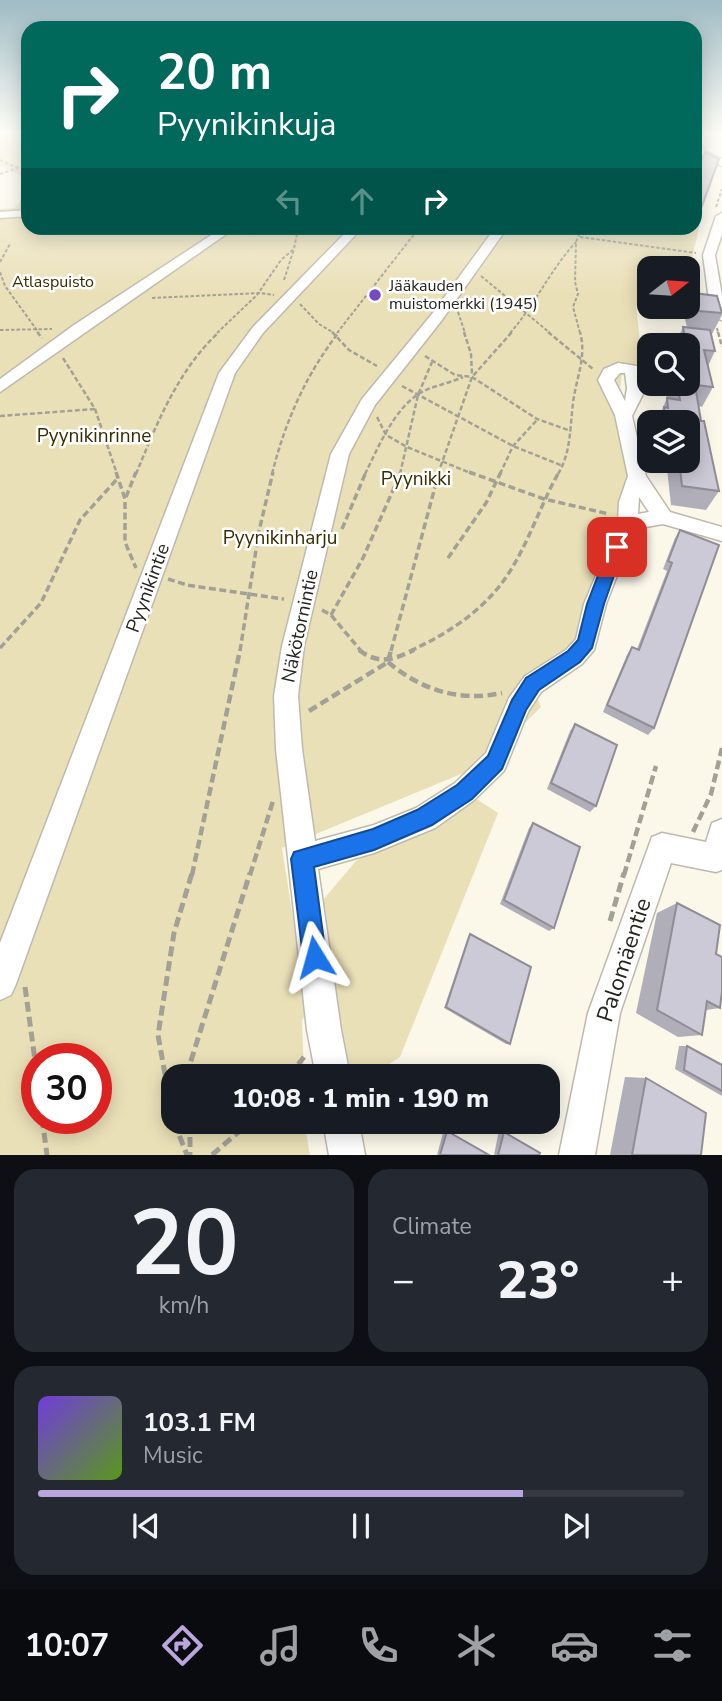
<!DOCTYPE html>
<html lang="en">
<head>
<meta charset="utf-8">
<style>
	body { margin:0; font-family:"Nunito Sans",sans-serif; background:#242831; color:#f1f3f6; height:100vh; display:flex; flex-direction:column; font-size:26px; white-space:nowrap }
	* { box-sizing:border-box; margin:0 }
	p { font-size:23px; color:#9ea1a6 }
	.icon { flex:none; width:38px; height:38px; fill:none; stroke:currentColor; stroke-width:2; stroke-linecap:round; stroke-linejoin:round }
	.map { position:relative; height:1155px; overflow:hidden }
	.details { display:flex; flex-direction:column; gap:14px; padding:14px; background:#0d0f14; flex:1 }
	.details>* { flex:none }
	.hud { position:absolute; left:21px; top:21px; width:681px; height:214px; border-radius:21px; box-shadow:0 4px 18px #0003; background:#00695c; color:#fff; overflow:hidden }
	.needle { width:46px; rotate:73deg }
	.tools { position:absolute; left:637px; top:256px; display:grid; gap:14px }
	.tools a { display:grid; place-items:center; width:63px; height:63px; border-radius:14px; background:#171b24; box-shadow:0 4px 18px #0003; font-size:35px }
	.speed { position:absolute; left:21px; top:1043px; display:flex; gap:14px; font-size:35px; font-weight:700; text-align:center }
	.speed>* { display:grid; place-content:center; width:91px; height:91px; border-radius:50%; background:#171b24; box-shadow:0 4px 18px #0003; line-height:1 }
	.speed .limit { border:10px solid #d22; background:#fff; color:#111 }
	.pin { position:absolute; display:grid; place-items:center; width:60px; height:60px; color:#fff; margin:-30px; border-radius:14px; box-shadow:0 4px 10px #0006 }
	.me { position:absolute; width:77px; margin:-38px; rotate:352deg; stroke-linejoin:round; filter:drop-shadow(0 0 5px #0008) }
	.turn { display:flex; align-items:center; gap:24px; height:147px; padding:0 21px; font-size:32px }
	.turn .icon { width:91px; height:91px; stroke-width:2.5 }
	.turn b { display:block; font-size:49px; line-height:60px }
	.lanes { display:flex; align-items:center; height:66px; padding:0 21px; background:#0003; justify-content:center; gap:35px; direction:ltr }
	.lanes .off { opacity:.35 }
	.big { font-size:52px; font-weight:800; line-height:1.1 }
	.details .card { flex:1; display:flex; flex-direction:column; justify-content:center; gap:10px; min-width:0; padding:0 24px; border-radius:21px; background:#242831 }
	.details .dial { align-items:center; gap:0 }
	.dial b { font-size:91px; line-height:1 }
	.song { display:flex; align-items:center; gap:21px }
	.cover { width:84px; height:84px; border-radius:10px; background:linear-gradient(135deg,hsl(260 70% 55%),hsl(90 70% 35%)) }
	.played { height:7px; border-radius:4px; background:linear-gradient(90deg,#b9a6de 75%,#363941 75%) }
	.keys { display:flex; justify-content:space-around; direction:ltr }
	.heat { display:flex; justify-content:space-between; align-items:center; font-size:38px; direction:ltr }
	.details .tiles { flex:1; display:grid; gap:14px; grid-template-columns:1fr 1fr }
	.card:last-child { grid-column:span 2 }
	.trip { position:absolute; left:161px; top:1064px; width:399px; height:70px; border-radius:21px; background:#171b24; box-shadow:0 4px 18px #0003; font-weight:800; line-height:70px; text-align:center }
	.menu { display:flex; height:112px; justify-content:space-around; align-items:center; background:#090b0e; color:#9ea1a6 }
	.menu .icon { width:49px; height:49px }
	.menu .current { color:#b9a6de }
	.menu b { font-size:32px; color:#f1f3f6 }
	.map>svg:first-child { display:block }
	.green { fill:#eae0b8; fill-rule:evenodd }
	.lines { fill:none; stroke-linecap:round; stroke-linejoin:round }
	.minor-casing { stroke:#bdbaad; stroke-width:3 }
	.path-far4 { stroke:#a3a196; stroke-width:2; stroke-dasharray:3.5 2; stroke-linecap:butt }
	.path-far3 { stroke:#a3a196; stroke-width:2.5; stroke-dasharray:5 2.5; stroke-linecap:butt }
	.path-far2 { stroke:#a3a196; stroke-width:3.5; stroke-dasharray:7 3.5; stroke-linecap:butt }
	.path-far1 { stroke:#a3a196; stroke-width:4.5; stroke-dasharray:9 4.5; stroke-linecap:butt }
	.path { stroke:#a3a196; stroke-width:5; stroke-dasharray:10 5; stroke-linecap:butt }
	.minor { fill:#fff; fill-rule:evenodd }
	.wall { fill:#b0aeb9 }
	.building { fill:#cdcad7; stroke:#908d96; stroke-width:2 }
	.route { fill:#1a73e8; stroke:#114b97; stroke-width:2 }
	.poi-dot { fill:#7549c1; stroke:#fff; stroke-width:2.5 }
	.labels { text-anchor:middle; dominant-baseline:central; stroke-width:5; stroke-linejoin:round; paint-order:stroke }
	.far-park-label { font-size:16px; fill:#352c00; stroke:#fff }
	.far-poi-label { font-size:16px; fill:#25241f; stroke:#fff; text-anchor:start }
	.park-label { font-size:19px; fill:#352c00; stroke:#fff }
	.street-label { font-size:19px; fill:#25241f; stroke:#fff }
	.near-street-label { font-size:23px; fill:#25241f; stroke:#fff }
</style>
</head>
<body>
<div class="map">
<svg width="722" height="1155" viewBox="0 0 722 1155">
	<rect width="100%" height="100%" fill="#fbf8ea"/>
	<g class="green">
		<path d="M0,132H28V180L0,165Z"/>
		<path d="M28,189V228H695V221L700,223L692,258L702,312L636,306L642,360L622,375L616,414L629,471V521L578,645L529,677L541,707L483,765L282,848L308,1013L302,1020L304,1076H173V1122H304L310,1155H0V209L15,208ZM649,268H688V306H649ZM37,1059H96V1118H37Z"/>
		<path d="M472,796L498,813L400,1057L371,1076H347L325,936L323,900L356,861Z"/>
	</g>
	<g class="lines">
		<defs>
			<g id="minor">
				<path d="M695,140L707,152L722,159V166L701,156L695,149Z"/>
				<path d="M28,210V216L0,218V212Z"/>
				<path d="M722,213V234L715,255L722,296V320L717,319L710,308L703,255L716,216Z"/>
				<path d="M222,228H235L0,392V379L74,325Z"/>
				<path d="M350,228H362L263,333L235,373L16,984L11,995L0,1000V943L219,373L253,327Z"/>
				<path d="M495,228H507L442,320L375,405L349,454L304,646L298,696L302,749L315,841L374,825L416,808L455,783L486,753L509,698L525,676L566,650L576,639L584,604L618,523L619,502L628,476L615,415L598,380L604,369L618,363L637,366L640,369L643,394L632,416L646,476L670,512L722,527V541L663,524L635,529L606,604L594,650L582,664L541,692L528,712L504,771L473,801L435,828L374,853L318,869L341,1030L350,1076H316L307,1030L276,749L274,696L282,646L331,454L362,399L432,314ZM620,373H625L627,388L625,401L614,380ZM639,497L649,512L638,514Z"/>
				<path d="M722,819V870L716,872L671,863L620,1013L595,1155H559L588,1013L652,837L662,833L706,842L712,823Z"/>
				<path d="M323,1122H359L365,1155H329Z"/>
			</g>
		</defs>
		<use href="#minor" class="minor-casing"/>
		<g class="path-far4">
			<path d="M0,160L15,167H28"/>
			<path d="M0,174L18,168"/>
			<path d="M716,207L722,189"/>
			<path d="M580,237L696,253"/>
			<path d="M0,262L10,244"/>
			<path d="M0,272L5,286L39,333"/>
			<path d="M481,276L550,333"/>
			<path d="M284,280L294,249"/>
			<path d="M152,298L260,293L274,295"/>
			<path d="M300,304L319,324L334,333"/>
			<path d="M458,312L465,333"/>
			<path d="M717,328L718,333"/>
			<path d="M0,330L52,329"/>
			<path d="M217,333L257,295L281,260L294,249L298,228"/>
			<path d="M337,333L419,228"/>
			<path d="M510,333C535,305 550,270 576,242"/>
			<path d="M580,333L573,307L578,294L575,282L576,242L582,228"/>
		</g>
		<g class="path-far3">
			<path d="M37,332L42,338"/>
			<path d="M332,332L349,350L377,366"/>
			<path d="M464,332L471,354L472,375"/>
			<path d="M548,332L593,369"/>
			<path d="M718,332L722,347"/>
			<path d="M425,356L455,375L472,377L537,419L571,431"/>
			<path d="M63,358L95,409L117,474"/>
			<path d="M402,386L513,446L563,466"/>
			<path d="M0,416L95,409"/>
			<path d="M377,417L386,435L407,447L473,474"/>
			<path d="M136,474C157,423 178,370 219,332"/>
			<path d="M272,474C285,422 306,374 339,332"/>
			<path d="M365,474C378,448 392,413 417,395C430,386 448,384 463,377"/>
			<path d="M400,474L418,395L432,362"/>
			<path d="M438,474L472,377L512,332"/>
			<path d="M500,474L513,446L537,420"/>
			<path d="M558,474C571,453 570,427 573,403C576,378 587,357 580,332"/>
		</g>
		<g class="path-far2">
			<path d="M116,472L125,499V542L136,568"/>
			<path d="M469,472L544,499L609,514"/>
			<path d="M126,497L136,472"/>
			<path d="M342,529L366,472"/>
			<path d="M448,558L486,503L501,472"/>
			<path d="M168,579L187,585L284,599"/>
			<path d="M322,610L331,615L361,651"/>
			<path d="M331,615L363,558L401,472"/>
			<path d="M0,648L41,603L80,520L118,478"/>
			<path d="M240,651L259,531L273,472"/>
			<path d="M391,651L439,472"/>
			<path d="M410,651C443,636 475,616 498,588C525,555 538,509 559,472"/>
		</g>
		<g class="path-far1">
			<path d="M359,650C379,665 392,660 414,650"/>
			<path d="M388,662C421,690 459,702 502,693"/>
			<path d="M309,711L388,662L391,650"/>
			<path d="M693,832L711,794L722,748"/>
			<path d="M192,875L240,650"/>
			<path d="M250,875L273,801"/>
			<path d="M624,875L656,766"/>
		</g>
		<g class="path">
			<path d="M610,921L624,873"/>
			<path d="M25,987L37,1075"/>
			<path d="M189,1076V1067L250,873"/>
			<path d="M289,1076L304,1057"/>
			<path d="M42,1118L47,1155"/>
			<path d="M173,1119L158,1035L174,933L192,873"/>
			<path d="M174,1122L187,1155"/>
			<path d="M190,1122V1155"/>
			<path d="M212,1155L250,1122"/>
		</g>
		<use href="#minor" class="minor"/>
	</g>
	<g class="wall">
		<path d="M719,159L699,214L695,213V178Z"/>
		<path d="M694,293L722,311V315L711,336L715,351L708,366L713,387L702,407L699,406L701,421L719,491L706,510L671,505L666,460H688V422H657L667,398L665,383H688V345H675L683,327H687L684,316Z"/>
		<path d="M680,530L654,728L648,735L603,712L627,655L632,647L637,649L667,571L663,569L675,538Z"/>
		<path d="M575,724L596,806L590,812L547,789L570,731Z"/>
		<path d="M533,823L554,928L549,931L500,904L529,828Z"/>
		<path d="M677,903L716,954L720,1008L706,1010L702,1035L678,1037L636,1013L657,913Z"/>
		<path d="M470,934L510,1044H506L444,1008L468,937Z"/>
		<path d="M679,1046H687L722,1065V1096L675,1069Z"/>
		<path d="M625,1077L646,1078L701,1155H610Z"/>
		<path d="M444,1129L490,1155H437Z"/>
		<path d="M499,1130L504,1132L539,1155H494Z"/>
	</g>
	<g class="building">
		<path d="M705,152L719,159L702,206L695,204V178Z"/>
		<path d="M694,293L717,296L722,313L699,311Z"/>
		<path d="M683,327L710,330L715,351L704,350L713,387L695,385L701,421H704L719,491L682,486L679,460H688V422H666L664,407L668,408L667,398L680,400L677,383H688V361H690L688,345H686Z"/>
		<path d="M680,530L719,545L654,728L607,705L632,647L639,650L672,563L668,561Z"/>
		<path d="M575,724L617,745L596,806L551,783Z"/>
		<path d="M533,823L580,847L554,928L504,900Z"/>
		<path d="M677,903L720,925L716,954L722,957V991L720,1008L707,1001L702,1035L657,1010Z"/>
		<path d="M470,934L531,967L510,1044L446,1007Z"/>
		<path d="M687,1046L722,1065V1091L684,1070Z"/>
		<path d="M646,1078L706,1113L701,1155H632Z"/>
		<path d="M447,1131L489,1155H440Z"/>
		<path d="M504,1132L540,1153L539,1155H498Z"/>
	</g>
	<linearGradient id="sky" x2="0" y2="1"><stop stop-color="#9fbbc4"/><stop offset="0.45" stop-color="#fdfcf6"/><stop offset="1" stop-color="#fdfcf6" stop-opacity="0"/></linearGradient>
	<rect width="722" height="293" fill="url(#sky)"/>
	<path class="route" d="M617,541L624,547L604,604L592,648L580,662L539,690L526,710L502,769L472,799L432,825L374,850L314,867L326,957L323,965L315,969L306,965L303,957L291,859L294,852L373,829L417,810L457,785L488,756L512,700L526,678L568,651L578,640L587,604L609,547Z"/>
	<circle class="poi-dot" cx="375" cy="295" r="7"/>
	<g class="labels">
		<g class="far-park-label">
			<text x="53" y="282">Atlaspuisto</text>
		</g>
		<g class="far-poi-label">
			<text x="389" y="286">Jääkauden<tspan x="389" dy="18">muistomerkki (1945)</tspan></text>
		</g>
		<g class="park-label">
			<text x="94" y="436">Pyynikinrinne</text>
			<text x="416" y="479">Pyynikki</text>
			<text x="280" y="538">Pyynikinharju</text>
		</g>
		<g class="street-label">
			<text transform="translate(148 588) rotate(-70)">Pyynikintie</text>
			<text transform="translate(300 626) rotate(-78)">Näkötornintie</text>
		</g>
		<g class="near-street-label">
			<text transform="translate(624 960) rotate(-72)">Palomäentie</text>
		</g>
	</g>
</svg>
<div class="tools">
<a><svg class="needle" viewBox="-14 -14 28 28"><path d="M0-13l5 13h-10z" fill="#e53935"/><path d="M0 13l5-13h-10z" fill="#9ea1a6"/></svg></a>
<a><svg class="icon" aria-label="search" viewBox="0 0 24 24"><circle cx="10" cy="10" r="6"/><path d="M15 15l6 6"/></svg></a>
<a><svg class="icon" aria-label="layers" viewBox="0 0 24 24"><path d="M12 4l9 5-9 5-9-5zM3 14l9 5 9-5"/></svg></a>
</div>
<div class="speed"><div class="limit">30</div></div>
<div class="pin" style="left:617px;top:547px;background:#d93025"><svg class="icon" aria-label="arrive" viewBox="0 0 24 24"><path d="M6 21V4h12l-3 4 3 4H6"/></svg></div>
<svg class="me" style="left:315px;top:957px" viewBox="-20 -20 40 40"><path d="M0-17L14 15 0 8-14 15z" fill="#1a73e8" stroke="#fff" stroke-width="4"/></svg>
<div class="trip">10:08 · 1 min · 190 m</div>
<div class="hud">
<div class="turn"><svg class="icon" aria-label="right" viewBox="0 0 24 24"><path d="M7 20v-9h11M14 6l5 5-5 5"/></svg><div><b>20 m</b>Pyynikinkuja</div></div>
<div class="lanes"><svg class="icon off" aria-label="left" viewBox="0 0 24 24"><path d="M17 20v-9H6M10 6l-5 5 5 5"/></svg><svg class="icon off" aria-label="ahead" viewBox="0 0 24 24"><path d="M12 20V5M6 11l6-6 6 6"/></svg><svg class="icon" aria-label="right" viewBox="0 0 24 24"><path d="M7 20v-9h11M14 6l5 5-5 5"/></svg></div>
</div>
</div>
<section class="details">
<div class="tiles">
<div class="card dial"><b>20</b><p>km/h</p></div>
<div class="card"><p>Climate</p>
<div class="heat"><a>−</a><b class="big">23°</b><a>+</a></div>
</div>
<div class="card">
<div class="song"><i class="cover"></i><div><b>103.1 FM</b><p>Music</p></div></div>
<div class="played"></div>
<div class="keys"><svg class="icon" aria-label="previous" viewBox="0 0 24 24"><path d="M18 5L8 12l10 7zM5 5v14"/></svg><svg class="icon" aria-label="pause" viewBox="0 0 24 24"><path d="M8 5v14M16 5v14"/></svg><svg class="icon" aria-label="next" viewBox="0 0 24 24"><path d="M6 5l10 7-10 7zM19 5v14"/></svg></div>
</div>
</div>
</section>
<nav class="menu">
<b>10:07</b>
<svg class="icon current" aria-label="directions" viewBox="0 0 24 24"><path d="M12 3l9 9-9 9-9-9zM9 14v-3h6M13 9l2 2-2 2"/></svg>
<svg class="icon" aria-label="music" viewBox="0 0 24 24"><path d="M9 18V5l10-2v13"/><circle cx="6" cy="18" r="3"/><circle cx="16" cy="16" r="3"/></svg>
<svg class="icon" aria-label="phone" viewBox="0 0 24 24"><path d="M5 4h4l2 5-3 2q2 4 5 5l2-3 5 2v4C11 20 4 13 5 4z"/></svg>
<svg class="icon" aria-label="climate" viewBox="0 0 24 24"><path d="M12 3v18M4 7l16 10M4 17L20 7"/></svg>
<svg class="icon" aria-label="car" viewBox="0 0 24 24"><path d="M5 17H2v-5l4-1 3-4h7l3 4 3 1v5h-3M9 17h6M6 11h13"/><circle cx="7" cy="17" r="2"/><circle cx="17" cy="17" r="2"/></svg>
<svg class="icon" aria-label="filters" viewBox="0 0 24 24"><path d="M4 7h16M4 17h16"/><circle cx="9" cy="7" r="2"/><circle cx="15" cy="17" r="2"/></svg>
</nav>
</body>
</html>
